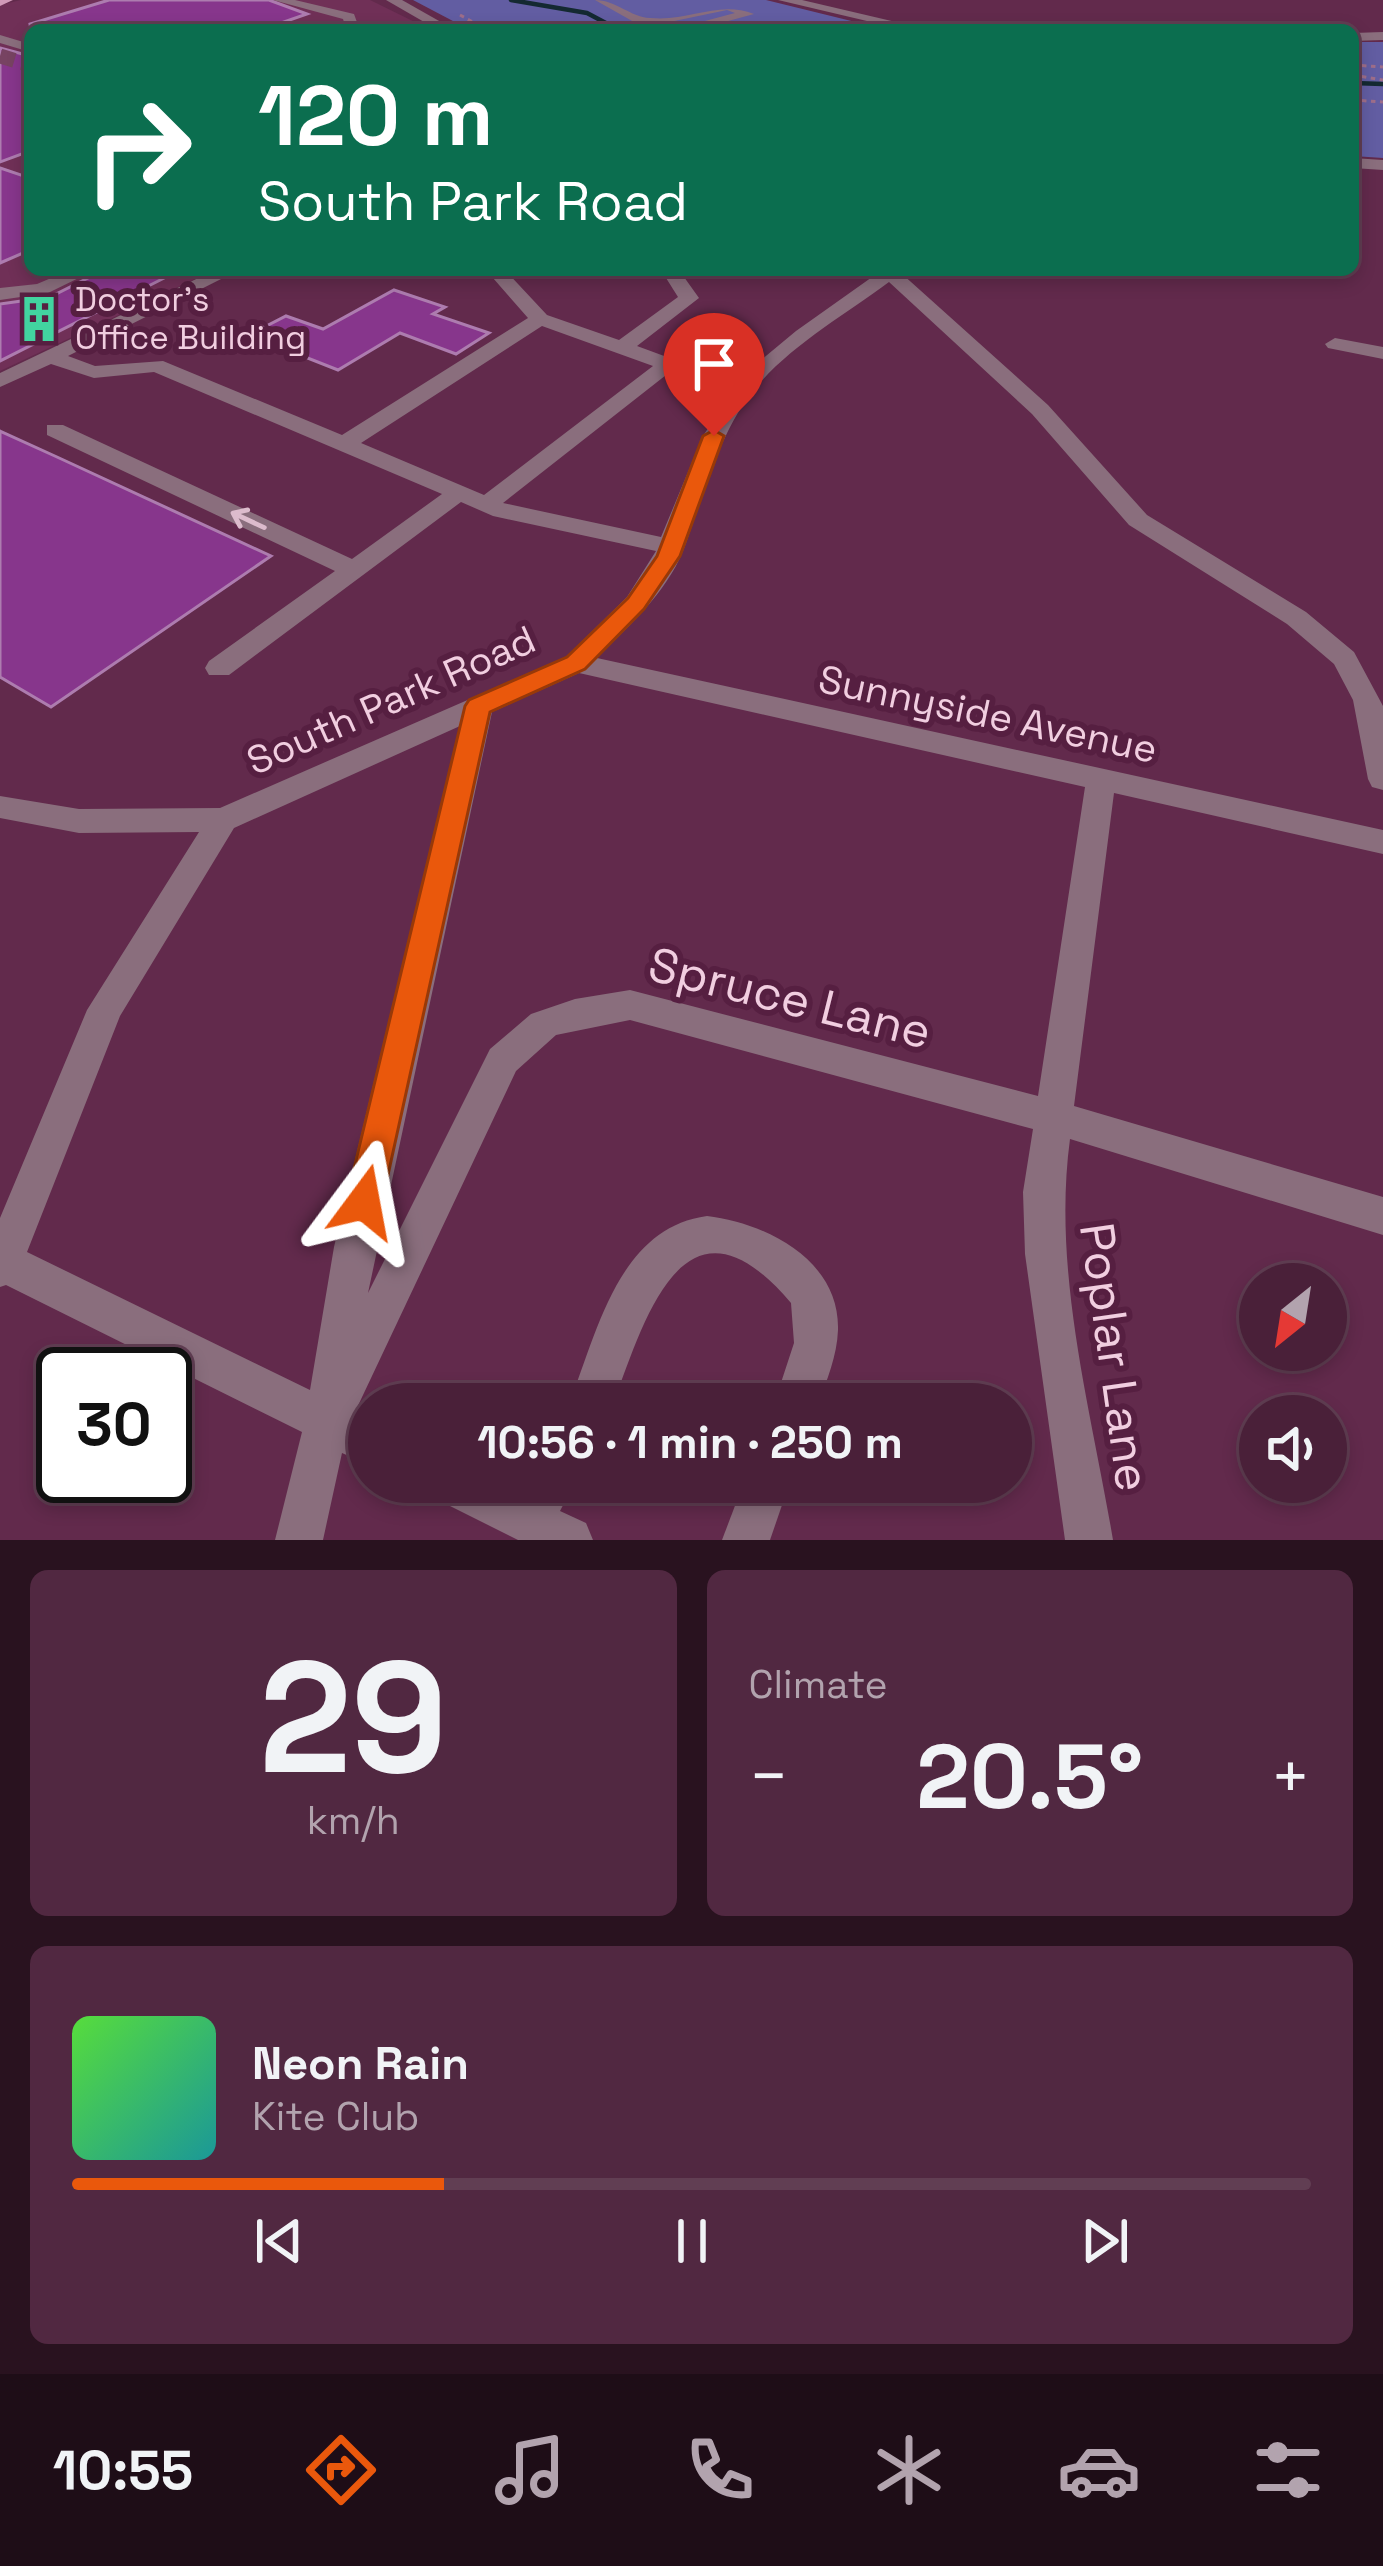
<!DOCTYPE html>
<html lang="en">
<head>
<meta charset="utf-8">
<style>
	body { margin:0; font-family:"Space Grotesk",sans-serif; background:#512841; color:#f1f3f6; height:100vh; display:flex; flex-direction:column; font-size:45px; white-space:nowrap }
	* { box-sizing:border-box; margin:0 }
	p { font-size:39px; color:#b2a3ae }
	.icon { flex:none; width:66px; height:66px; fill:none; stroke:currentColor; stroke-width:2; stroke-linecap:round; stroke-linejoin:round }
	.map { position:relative; height:1540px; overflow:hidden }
	.drawer { display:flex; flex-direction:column; gap:30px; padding:30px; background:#29121f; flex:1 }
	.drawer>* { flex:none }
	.guide { position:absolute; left:24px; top:24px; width:1335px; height:252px; border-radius:18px; box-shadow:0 6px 18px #0003,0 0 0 3px #613e53; background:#0b6e4f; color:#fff; overflow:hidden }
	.needle { width:78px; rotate:210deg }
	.controls { position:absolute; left:1239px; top:1263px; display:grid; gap:24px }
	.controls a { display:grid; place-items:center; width:108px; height:108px; border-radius:50%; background:#4a2039; box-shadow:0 6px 18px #0003,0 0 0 3px #613e53; font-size:60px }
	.speed { position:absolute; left:36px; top:1347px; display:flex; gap:24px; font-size:60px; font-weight:700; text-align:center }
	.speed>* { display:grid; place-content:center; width:156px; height:156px; border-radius:50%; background:#4a2039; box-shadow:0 6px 18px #0003,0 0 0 3px #613e53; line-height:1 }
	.speed .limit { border:6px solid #111; border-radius:18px; background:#fff; color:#111 }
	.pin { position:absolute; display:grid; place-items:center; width:102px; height:102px; color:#fff; margin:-123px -51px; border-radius:50% 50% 50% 0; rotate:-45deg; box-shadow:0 0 12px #0007 }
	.pin .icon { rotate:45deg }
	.me { position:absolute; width:132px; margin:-66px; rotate:13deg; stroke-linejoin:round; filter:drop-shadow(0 0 9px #0008) }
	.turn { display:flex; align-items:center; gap:42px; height:252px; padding:0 36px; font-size:54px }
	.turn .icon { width:156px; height:156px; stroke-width:2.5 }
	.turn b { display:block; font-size:84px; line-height:102px }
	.big { font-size:90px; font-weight:800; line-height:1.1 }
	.drawer .tile { flex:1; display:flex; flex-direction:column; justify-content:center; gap:18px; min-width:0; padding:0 42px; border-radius:18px; background:#512841 }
	.drawer .dial { align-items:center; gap:0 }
	.dial b { font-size:156px; line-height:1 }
	.song { display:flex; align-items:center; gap:36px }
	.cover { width:144px; height:144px; border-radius:18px; background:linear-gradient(135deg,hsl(110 70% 55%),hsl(180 70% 35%)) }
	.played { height:12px; border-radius:6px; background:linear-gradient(90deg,#ea580c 30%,#613e53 30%) }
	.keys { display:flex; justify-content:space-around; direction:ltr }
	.heat { display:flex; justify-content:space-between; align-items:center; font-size:66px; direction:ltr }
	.drawer .tiles { flex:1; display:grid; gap:30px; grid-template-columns:1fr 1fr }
	.tile:last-child { grid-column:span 2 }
	.trip { position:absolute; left:348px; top:1383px; width:684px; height:120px; border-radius:60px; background:#4a2039; box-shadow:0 6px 18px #0003,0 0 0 3px #613e53; font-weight:800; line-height:120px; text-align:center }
	.dock { display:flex; height:192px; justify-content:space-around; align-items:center; background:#1e0d17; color:#b2a3ae }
	.dock .icon { width:84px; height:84px }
	.dock .on { color:#ea580c }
	.dock b { font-size:54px; color:#f1f3f6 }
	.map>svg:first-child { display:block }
	.built { fill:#703057 }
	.green { fill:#625da2 }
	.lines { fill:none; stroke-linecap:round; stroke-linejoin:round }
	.stream { stroke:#142931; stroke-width:4.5 }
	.building { fill:#87368c; stroke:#ad7caf; stroke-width:3 }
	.minor-tunnel { stroke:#774362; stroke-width:15; stroke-dasharray:15 8; stroke-linecap:butt }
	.path { stroke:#9e6e8a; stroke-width:3; stroke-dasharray:4.5 4.5; stroke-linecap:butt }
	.minor { fill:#8a6e7d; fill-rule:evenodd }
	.major { fill:#d199b8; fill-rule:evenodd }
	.oneway { stroke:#dcbbcc }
	.route { fill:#ea580c; stroke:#983908; stroke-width:3 }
	.labels { text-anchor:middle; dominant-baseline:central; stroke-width:12; stroke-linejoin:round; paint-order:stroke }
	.far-poi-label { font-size:33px; fill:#f1cee0; stroke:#561f41; text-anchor:start }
	.street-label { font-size:39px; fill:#f1cee0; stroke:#561f41 }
	.near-street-label { font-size:48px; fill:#f1cee0; stroke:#561f41 }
</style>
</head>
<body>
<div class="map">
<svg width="1383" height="1540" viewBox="0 0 1383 1540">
	<rect width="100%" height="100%" fill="#622a4c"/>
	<path class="built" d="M21,0H370L431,30H30V270H214L0,371V5Z"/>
	<g class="green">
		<path d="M413,0H766L888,30H470Z"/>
		<path d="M1353,42H1383V158L1353,156Z"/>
	</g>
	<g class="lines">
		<g class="stream">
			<path d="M511,0L587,13L619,30"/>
			<path d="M1353,83L1383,84"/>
		</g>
	</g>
	<g class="building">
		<path d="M109,0H269L307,14L261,30H31L30,24Z"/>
		<path d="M0,48L30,56V151L0,162Z"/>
		<path d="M0,168L30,178V250L0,263Z"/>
		<path d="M104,270H180L0,361V304L50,297Z"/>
		<path d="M394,290L445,307L433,314L489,333L456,354L400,333L338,370L249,335L286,316L323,329Z"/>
		<path d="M0,431L57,457L271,556L51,707L0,677Z"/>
	</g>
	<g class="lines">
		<path class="minor-tunnel" d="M0,56L30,65"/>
		<g class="path">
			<path d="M460,15L480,26L513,30"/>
			<path d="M763,30H789"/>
			<path d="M1353,65L1383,67"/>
			<path d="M1353,75L1383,80"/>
			<path d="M1353,100L1383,102"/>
		</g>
		<g class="minor">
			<path d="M273,0H295L354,14L358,25L346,28L343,19Z"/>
			<path d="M386,0H402L455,30H438Z"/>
			<path d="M595,0C616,0 630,17 650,18C689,22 718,0 754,14L695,30H671L735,13L727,10L660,24L666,30L641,26Z"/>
			<path d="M778,0H802L930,30H905Z"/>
			<path d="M1383,32V40L1353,41V33Z"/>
			<path d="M0,35L30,44V52L0,43Z"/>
			<path d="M1353,158L1383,160V170L1353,168Z"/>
			<path d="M70,270H95L48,293L0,300V288L37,284Z"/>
			<path d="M215,270H239L68,356L95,366L163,361L342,435L528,318L486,270H505L547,315L619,340L678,297L661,270H679L699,298L637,346L675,360V368L503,503L661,537L703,436L742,376L796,331L882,270H903L901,273L1048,405L1147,515L1306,612L1354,652L1383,706V790L1372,787L1368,779L1353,700L1334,664L1287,624L1129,525L1032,414L889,282C846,314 793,344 758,385C718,431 703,499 683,551C666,593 628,627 597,658L1383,830V854L1114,793L1074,1106L1383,1197V1235L1070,1139C1052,1272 1091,1409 1113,1540H1065L1025,1254L1023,1192L1033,1129L630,1020L556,1035L516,1071L355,1412L369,1418V1465L342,1453L323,1540H275L302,1432L6,1285L0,1287V1218L87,1010L199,832L79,833L0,818V796L79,809L220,808L566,657L627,597L656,551L493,516L461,502L229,675H209L205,668L209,661L335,571L47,435V425H63L352,559L442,494L154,372L94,378L51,364L0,387V373ZM542,326L653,366L484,495L361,443ZM579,673L1085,787L1038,1096L630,990L575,999L531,1014L490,1049L368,1293L492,712ZM460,726L334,1247L310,1390L27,1252L120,1016L234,828Z"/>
			<path d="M1335,338L1383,347V359L1328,348L1325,344Z"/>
			<path d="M707,1216C766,1223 840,1260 838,1330C837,1356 827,1380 818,1404H774L794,1343L791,1303C685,1178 645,1318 613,1404H569C597,1333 618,1228 707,1216Z"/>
			<path d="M427,1482H500L518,1491L524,1482H575L560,1511L586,1523L593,1540H518L434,1498Z"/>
			<path d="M744,1482H790L770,1540H722Z"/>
		</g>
		<path class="major" d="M0,0H13L0,6Z"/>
	</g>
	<defs><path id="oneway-shaft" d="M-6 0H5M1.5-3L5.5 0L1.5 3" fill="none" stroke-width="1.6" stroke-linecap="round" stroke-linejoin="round" transform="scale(3)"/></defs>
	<use class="oneway" href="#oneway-shaft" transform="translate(248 520) rotate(-155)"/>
	<path class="route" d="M714,430L724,436L680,556L644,609L585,669L490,712L382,1202L377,1214L364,1219L351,1214L346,1202L465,706L469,700L567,657L628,598L657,556L703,436Z"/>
	<defs>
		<symbol id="building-bare" viewBox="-9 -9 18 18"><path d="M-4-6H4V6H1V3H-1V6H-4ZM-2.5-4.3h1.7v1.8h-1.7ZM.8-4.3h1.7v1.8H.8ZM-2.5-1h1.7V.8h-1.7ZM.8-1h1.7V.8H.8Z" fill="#42d4a0" stroke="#561f41" stroke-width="2.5" paint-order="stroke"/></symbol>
	</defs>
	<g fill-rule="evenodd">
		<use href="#building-bare" x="6" y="286" width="66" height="66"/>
	</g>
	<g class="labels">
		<g class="far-poi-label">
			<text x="75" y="300">Doctor's<tspan x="75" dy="38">Office Building</tspan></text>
		</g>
		<g class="street-label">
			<text transform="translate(391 700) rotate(-24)">South Park Road</text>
			<text transform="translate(988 714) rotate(12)">Sunnyside Avenue</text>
		</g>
		<g class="near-street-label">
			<text transform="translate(790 998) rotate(14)">Spruce Lane</text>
			<text transform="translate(1115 1357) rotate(82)">Poplar Lane</text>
		</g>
	</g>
</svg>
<div class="controls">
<a><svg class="needle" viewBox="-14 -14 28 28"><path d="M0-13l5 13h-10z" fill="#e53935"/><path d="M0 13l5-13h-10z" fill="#b2a3ae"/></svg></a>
<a><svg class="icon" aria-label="sound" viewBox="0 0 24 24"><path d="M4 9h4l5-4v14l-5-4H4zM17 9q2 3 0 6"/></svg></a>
</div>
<div class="speed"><div class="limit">30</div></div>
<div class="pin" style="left:714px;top:436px;background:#d93025"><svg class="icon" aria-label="arrive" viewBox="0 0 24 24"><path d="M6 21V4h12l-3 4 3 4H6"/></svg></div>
<svg class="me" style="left:364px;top:1202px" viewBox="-20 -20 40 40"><path d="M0-17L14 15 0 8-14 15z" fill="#ea580c" stroke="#fff" stroke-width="4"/></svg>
<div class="trip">10:56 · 1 min · 250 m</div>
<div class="guide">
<div class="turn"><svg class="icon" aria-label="right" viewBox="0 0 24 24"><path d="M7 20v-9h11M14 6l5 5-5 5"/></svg><div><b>120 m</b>South Park Road</div></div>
</div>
</div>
<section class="drawer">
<div class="tiles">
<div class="tile dial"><b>29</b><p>km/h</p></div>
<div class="tile"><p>Climate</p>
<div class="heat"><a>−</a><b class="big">20.5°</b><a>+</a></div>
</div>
<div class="tile">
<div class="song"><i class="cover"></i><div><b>Neon Rain</b><p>Kite Club</p></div></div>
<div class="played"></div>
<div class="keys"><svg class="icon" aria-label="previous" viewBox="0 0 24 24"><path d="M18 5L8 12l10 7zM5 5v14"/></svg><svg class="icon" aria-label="pause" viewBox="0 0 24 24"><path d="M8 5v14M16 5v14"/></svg><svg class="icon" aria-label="next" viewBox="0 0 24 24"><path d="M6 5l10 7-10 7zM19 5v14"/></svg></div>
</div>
</div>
</section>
<nav class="dock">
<b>10:55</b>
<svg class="icon on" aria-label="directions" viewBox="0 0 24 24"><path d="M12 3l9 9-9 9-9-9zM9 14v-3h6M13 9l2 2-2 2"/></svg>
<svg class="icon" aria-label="music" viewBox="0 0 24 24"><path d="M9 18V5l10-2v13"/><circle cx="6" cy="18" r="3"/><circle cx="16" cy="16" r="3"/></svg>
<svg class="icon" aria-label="phone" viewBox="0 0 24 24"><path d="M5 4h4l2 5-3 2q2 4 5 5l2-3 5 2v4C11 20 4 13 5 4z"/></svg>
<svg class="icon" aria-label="climate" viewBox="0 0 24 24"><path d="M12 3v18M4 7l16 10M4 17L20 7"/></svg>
<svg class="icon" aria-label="car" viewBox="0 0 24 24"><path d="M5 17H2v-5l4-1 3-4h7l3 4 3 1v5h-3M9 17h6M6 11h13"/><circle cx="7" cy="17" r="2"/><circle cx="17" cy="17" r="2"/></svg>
<svg class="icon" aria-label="filters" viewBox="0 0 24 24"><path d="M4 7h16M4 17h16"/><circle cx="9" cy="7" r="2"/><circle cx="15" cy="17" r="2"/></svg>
</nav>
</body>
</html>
